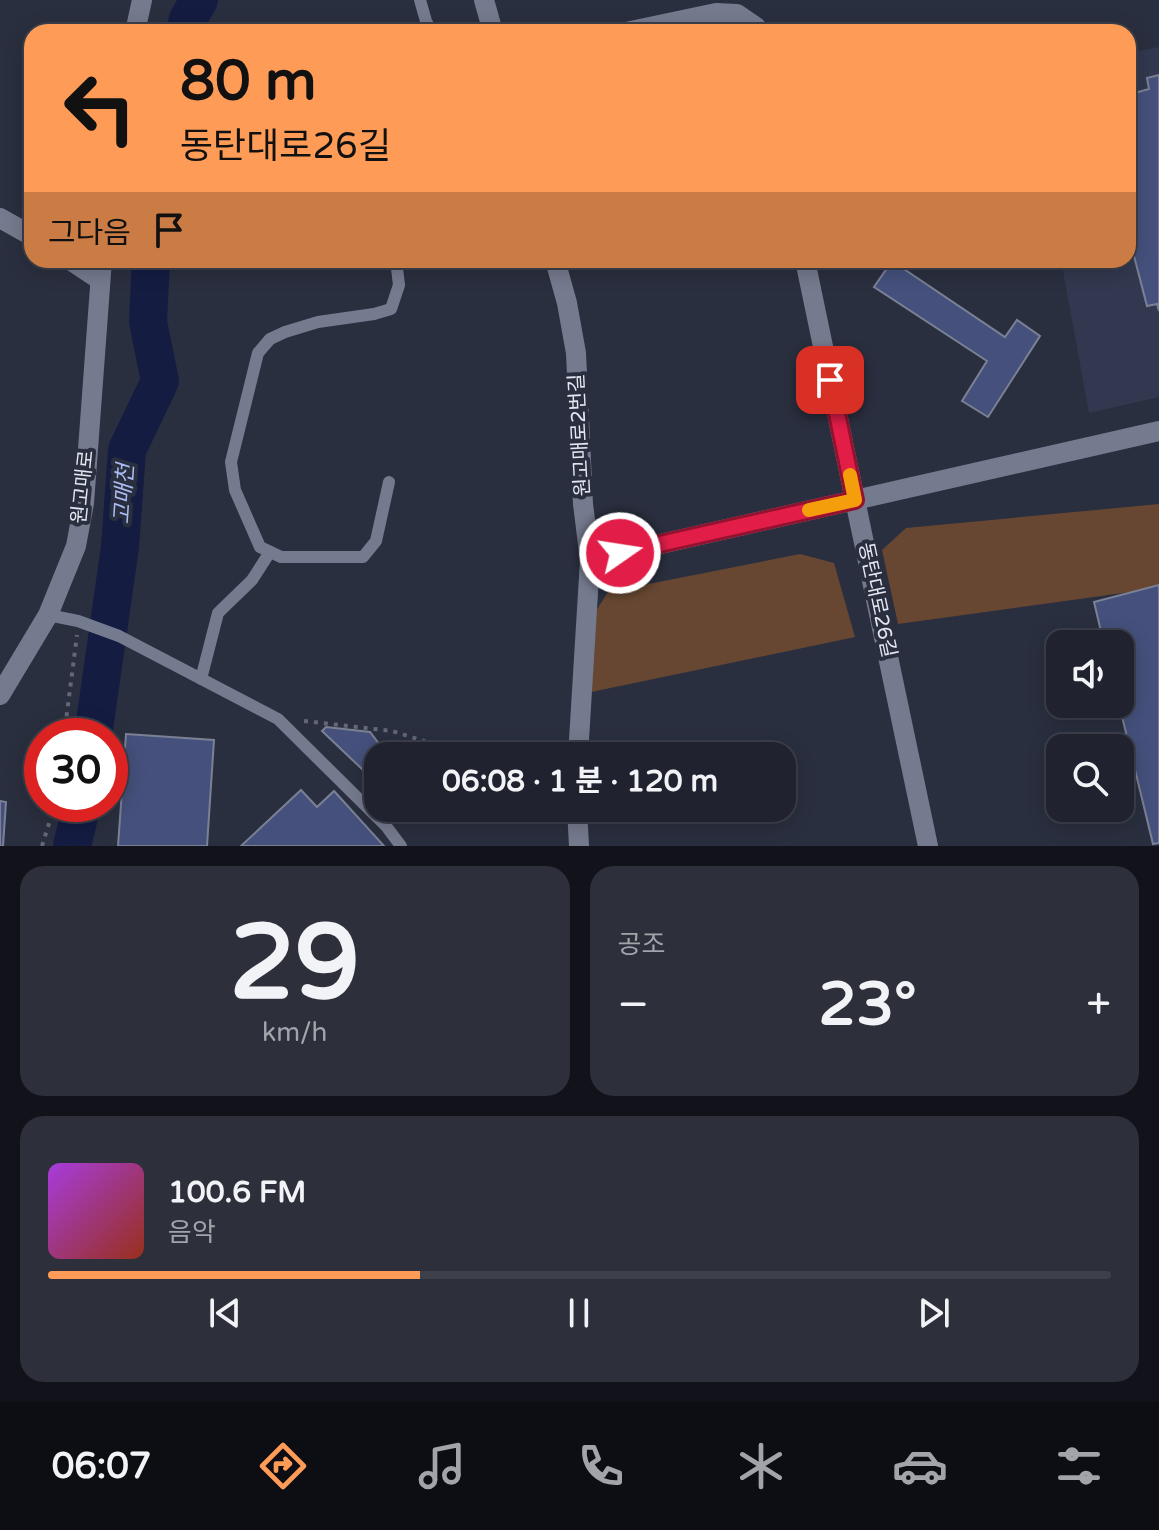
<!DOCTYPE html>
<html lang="ko">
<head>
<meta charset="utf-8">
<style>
	body { margin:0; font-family:"Varela Round","Noto Sans KR",sans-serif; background:#2d2f3b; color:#f1f3f6; height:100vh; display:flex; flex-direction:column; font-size:30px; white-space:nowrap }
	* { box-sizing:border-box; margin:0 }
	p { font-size:26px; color:#a2a4aa }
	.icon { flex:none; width:44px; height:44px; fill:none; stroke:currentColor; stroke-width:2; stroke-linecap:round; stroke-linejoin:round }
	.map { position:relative; height:846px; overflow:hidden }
	.side { display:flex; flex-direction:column; gap:20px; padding:20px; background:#12131a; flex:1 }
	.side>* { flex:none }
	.hud { position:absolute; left:24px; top:24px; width:1112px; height:244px; border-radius:24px; box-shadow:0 4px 20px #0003,0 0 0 2px #3d404b; background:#fe9c57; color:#111; overflow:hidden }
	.buttons { position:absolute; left:1046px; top:630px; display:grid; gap:16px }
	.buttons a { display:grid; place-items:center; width:88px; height:88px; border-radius:16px; background:#20232f; box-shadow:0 4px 20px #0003,0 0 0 2px #3d404b; font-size:40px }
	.speed { position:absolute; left:24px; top:718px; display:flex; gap:16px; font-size:40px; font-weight:700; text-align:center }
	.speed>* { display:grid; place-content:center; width:104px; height:104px; border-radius:50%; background:#20232f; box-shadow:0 4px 20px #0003,0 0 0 2px #3d404b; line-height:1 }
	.speed .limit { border:12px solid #d22; background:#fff; color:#111 }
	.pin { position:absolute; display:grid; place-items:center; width:68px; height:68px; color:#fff; margin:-34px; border-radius:16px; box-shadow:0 4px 12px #0006 }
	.me { position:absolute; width:88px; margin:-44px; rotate:77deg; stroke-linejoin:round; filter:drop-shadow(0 0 6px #0008) }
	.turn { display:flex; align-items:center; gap:28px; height:168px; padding:0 24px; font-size:36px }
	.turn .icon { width:104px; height:104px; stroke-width:2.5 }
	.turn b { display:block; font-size:56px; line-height:68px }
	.then { display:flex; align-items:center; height:76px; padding:0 24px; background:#0003; gap:16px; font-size:30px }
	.big { font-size:60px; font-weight:700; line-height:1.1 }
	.side .card { flex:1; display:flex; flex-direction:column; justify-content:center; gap:12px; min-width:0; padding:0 28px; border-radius:24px; background:#2d2f3b }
	.side .dial { align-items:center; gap:0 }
	.dial b { font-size:104px; line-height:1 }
	.song { display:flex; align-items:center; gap:24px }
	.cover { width:96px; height:96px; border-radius:12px; background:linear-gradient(135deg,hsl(280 70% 55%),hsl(10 70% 35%)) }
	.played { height:8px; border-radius:4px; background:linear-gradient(90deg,#fe9c57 35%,#3d404b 35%) }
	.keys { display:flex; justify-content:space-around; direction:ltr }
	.heat { display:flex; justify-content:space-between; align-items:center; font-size:44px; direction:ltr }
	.side .tiles { flex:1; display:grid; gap:20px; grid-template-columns:1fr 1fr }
	.card:last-child { grid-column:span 2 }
	.trip { position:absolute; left:364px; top:742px; width:432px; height:80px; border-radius:24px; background:#20232f; box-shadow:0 4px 20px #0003,0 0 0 2px #3d404b; font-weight:700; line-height:80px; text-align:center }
	.tabs { display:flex; height:128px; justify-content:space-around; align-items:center; background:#0d0e13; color:#a2a4aa }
	.tabs .icon { width:56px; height:56px }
	.tabs .on { color:#fe9c57 }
	.tabs b { font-size:36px; color:#f1f3f6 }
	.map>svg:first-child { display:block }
	.built { fill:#32384f }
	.green { fill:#674732 }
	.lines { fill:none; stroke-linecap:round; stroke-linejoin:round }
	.river { stroke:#141c42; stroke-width:38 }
	.building { fill:#45517c; stroke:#7b8195; stroke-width:2 }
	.path { stroke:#636776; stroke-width:4; stroke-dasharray:4 6; stroke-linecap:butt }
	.lane { stroke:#757b8e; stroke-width:12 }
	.street { stroke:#757b8e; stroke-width:20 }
	.secondary { stroke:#757b8e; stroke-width:20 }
	.route-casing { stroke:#92132f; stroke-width:20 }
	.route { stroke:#e11d48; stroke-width:14 }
	.slow { stroke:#f59e0b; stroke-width:14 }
	.labels { text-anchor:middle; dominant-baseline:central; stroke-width:8; stroke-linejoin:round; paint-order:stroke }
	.street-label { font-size:20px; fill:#e3e7f1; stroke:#2a2f3f }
	.water-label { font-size:22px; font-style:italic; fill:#abbcf4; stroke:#2a2f3f }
</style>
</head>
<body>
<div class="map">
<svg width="1159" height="846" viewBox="0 0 1159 846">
	<rect width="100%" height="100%" fill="#2a2f3f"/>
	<path class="built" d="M1159,47V397L1089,413L1061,260H1128V53Z"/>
	<g class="green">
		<path d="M1159,504V588L898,624L882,550L906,528Z"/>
		<path d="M800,554L834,563L855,637L591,692L589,622L608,592Z"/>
	</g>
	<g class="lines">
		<g class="river">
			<path d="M185,32L188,19L199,0"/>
			<path d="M93,736L120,547L127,450L160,381L148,322L151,260"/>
			<path d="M72,846L82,804"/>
		</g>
	</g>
	<g class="building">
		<path d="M1159,75V311L1157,304L1147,306L1128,233V82L1131,94L1149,89L1147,78Z"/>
		<path d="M892,261L1005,337L1017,320L1040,336L988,417L962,401L987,361L874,287Z"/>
		<path d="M1159,585V843L1153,844L1119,704L1120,644H1104L1094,602Z"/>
		<path d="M326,727L370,732L386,753L382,756H378V760L364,771L322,731Z"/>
		<path d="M126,734L214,740L207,846H118Z"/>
		<path d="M301,790L317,807L334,791L384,846H241Z"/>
		<path d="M0,801L6,802L3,846H0Z"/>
	</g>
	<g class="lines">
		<g class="path">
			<path d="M304,721L392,731L472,756"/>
			<path d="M64,736L77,635"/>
			<path d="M42,846L55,804"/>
		</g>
		<g class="lane">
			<path d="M420,0L426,21L432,32"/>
			<path d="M389,482L376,541L363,557H281L260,547L235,490L231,462L258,353L270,339L285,332L318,322L374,314L391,309L399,285L396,260"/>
			<path d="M48,615L78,621L119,636L278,719L386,826L401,846"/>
			<path d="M201,679L218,613L252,580L270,552"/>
		</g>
		<g class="street">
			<path d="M484,0L493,32"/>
			<path d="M135,32L142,0"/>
			<path d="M626,32L716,13L737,14L756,27L757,32"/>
			<path d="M0,218L32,236"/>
			<path d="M70,260L100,280"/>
			<path d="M555,260L567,303L576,353L583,504L590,560L578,756"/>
			<path d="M590,560L855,500L805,260"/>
			<path d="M0,695L48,615L76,546L84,503L102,260"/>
			<path d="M577,808L579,846"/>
		</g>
		<path class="secondary" d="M928,846L855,500L1159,431"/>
	</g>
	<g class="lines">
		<defs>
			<path id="route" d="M620,553L855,500L830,380"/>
		</defs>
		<use href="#route" class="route-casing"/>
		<use href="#route" class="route"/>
		<path class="slow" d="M809,510L855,500L850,475"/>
	</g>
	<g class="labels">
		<g class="street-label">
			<text transform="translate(580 435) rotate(-93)">원고매로2번길</text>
			<text transform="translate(83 487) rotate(-84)">원고매로</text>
			<text transform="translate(877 600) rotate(78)">동탄대로26길</text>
		</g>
		<g class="water-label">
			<text transform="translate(124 494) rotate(-86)">고매천</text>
		</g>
	</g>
</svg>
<div class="buttons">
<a><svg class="icon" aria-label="sound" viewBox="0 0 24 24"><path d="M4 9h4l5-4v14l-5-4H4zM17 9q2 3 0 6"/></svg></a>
<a><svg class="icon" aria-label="search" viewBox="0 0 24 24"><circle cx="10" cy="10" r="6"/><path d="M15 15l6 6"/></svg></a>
</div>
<div class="speed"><div class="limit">30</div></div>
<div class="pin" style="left:830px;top:380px;background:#d93025"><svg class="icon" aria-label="arrive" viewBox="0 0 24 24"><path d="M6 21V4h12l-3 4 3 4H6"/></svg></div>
<svg class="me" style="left:620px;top:553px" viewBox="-20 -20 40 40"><circle r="17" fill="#e11d48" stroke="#fff" stroke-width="3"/><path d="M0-11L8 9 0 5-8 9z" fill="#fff"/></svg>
<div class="trip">06:08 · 1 분 · 120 m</div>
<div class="hud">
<div class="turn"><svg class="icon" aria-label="left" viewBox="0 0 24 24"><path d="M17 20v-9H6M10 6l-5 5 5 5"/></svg><div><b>80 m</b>동탄대로26길</div></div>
<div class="then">그다음<svg class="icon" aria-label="arrive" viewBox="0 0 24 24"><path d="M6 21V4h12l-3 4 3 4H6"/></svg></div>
</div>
</div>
<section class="side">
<div class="tiles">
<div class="card dial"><b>29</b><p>km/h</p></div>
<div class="card"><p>공조</p>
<div class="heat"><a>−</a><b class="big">23°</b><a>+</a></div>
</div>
<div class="card">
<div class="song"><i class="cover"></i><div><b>100.6 FM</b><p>음악</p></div></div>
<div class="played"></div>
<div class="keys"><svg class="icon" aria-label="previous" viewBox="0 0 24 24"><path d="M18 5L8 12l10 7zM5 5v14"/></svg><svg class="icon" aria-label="pause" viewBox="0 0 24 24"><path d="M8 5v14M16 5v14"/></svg><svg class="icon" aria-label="next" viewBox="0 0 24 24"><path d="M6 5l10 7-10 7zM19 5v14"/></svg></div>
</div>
</div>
</section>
<nav class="tabs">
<b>06:07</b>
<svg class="icon on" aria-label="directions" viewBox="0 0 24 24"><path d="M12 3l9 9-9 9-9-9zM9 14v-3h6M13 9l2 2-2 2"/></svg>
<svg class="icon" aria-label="music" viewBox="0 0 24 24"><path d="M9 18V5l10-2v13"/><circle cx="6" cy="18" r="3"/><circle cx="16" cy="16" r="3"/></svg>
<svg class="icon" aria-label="phone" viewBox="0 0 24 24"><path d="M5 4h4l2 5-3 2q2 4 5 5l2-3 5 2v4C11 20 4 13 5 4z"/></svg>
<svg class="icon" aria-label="climate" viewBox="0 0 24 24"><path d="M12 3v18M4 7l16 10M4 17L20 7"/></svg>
<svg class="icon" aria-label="car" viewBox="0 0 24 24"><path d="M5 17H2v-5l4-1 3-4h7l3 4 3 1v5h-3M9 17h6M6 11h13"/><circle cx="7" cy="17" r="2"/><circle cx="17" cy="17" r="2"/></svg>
<svg class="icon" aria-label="filters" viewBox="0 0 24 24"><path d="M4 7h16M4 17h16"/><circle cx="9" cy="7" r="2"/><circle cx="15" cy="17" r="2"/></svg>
</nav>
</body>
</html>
